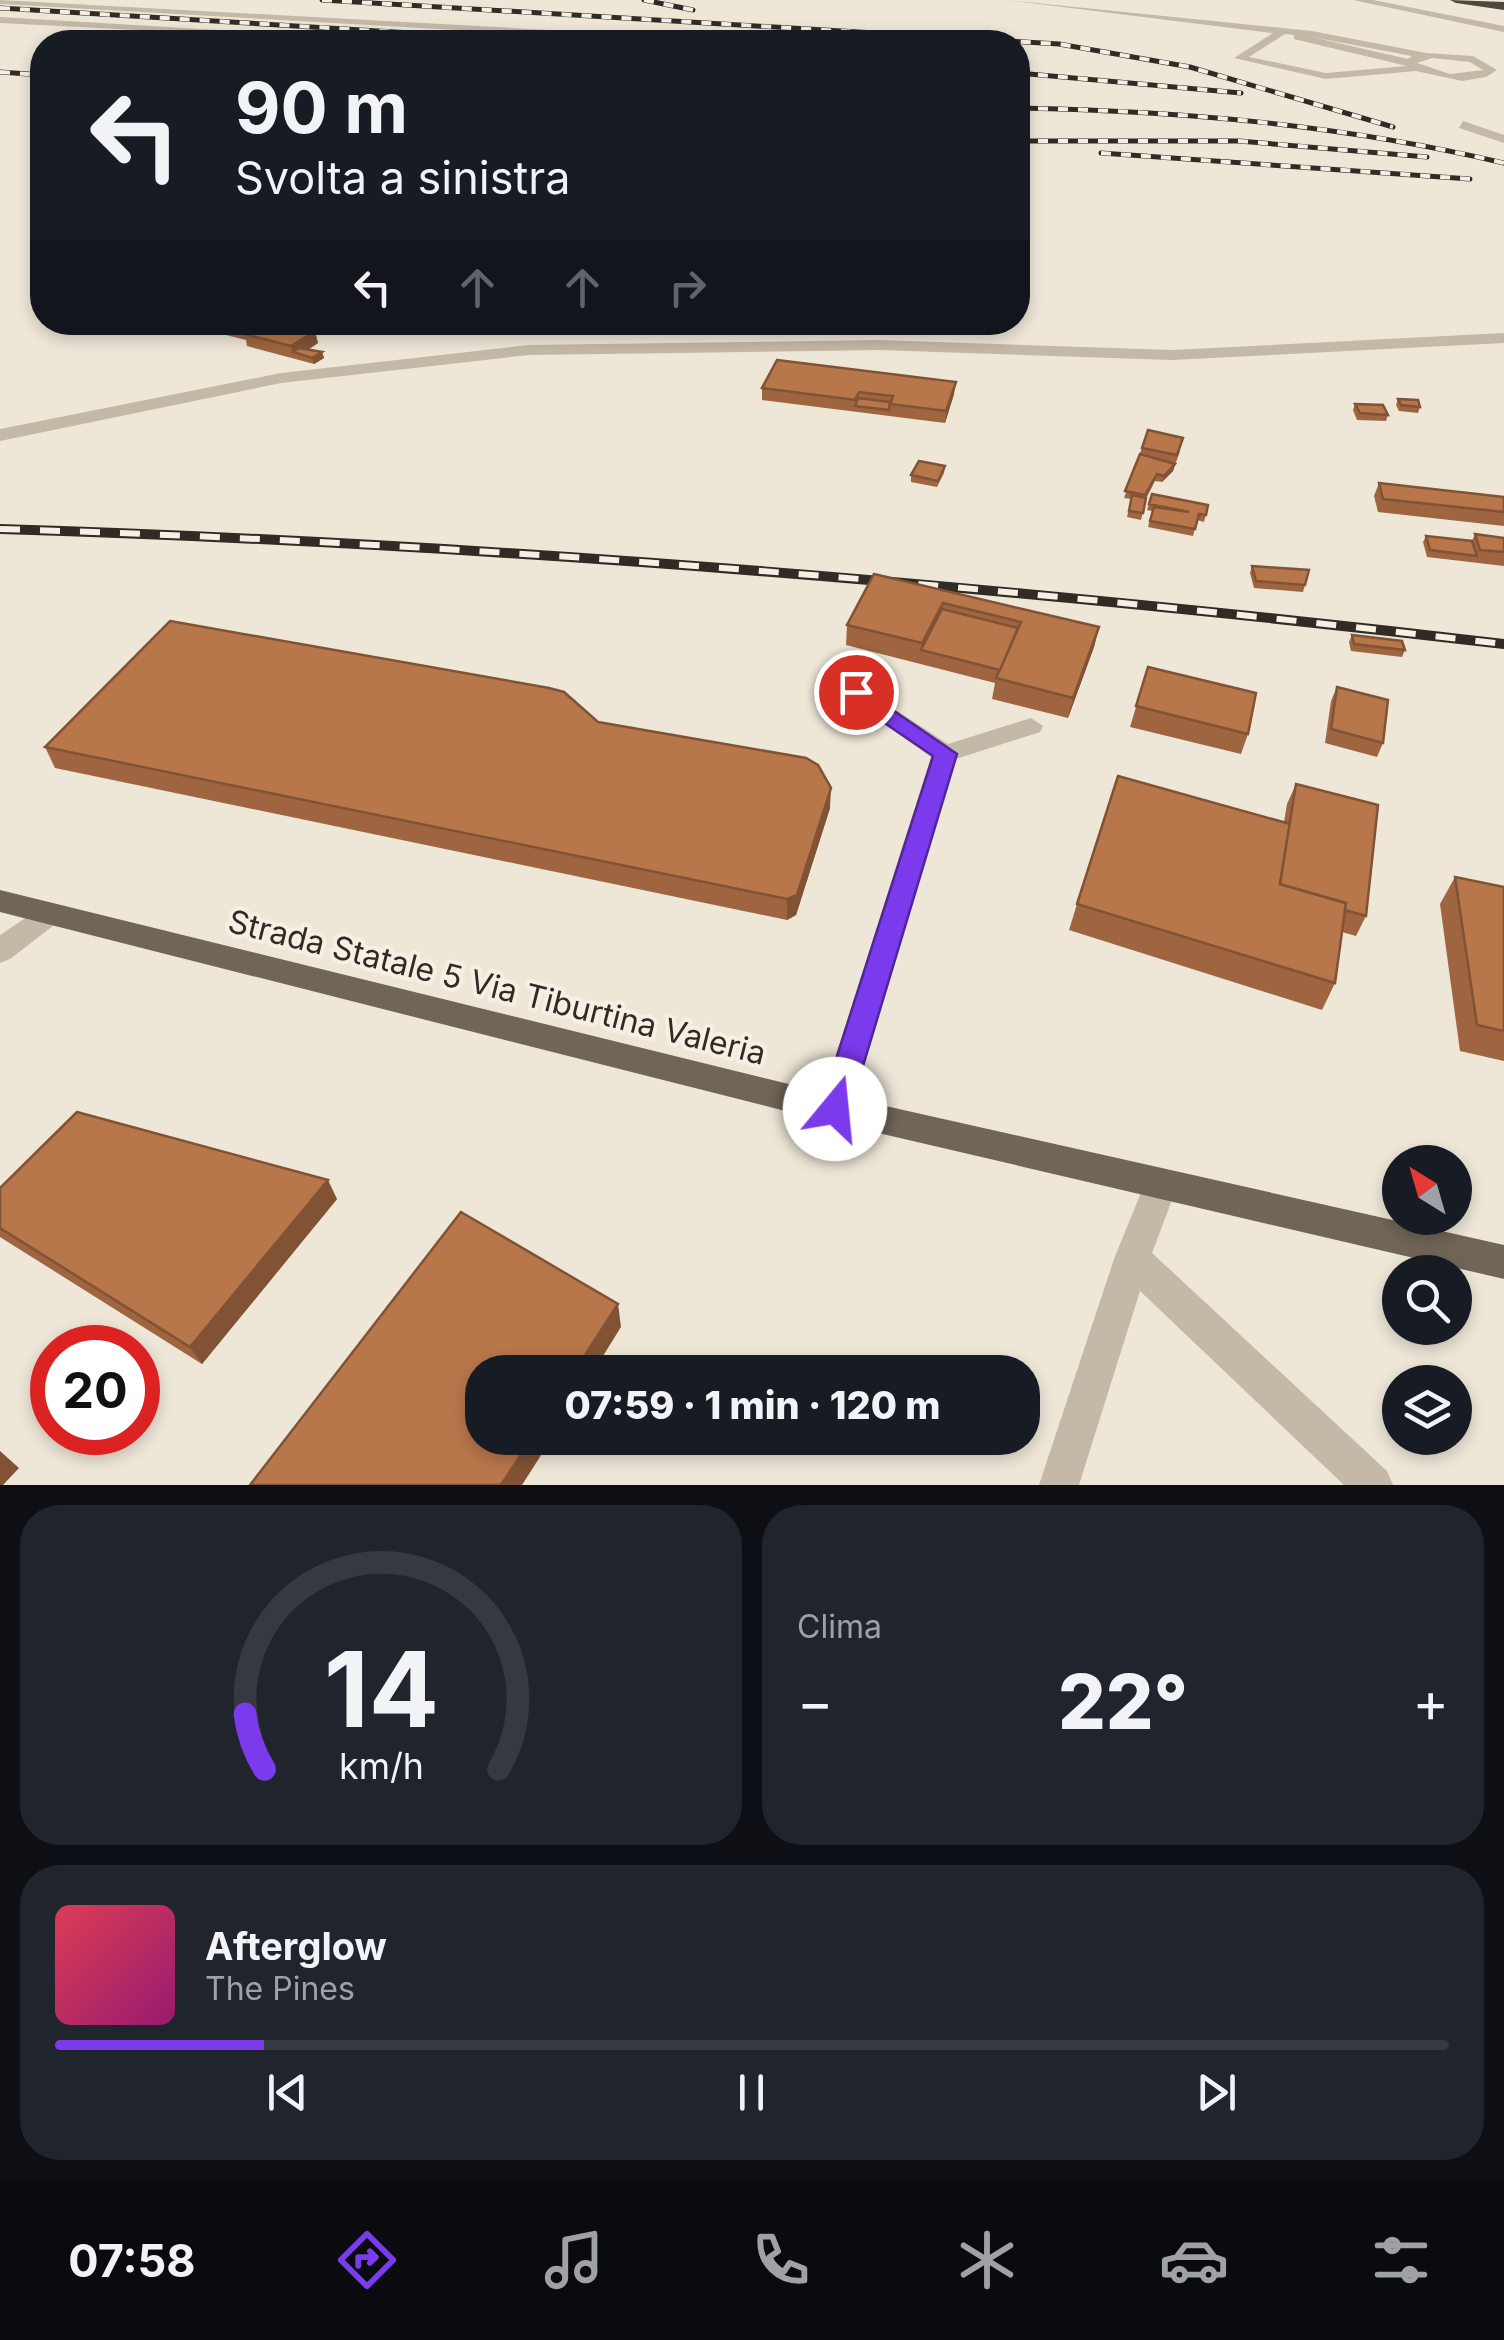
<!DOCTYPE html>
<html lang="it">
<head>
<meta charset="utf-8">
<style>
	body { margin:0; font-family:Inter,sans-serif; background:#20242c; color:#f1f3f6; height:100vh; display:flex; flex-direction:column; font-size:38px; white-space:nowrap }
	* { box-sizing:border-box; margin:0 }
	p { font-size:32px; color:#9ea1a6 }
	.icon { flex:none; width:55px; height:55px; fill:none; stroke:currentColor; stroke-width:2; stroke-linecap:round; stroke-linejoin:round }
	.map { position:relative; height:1485px; overflow:hidden }
	.details { display:flex; flex-direction:column; gap:20px; padding:20px; background:#0d0f14; flex:1 }
	.details>* { flex:none }
	.top-card { position:absolute; left:30px; top:30px; width:1000px; height:305px; border-radius:40px; box-shadow:0 5px 15px #0003; background:#171b24; color:#f1f3f6; overflow:hidden }
	.needle { width:65px; rotate:323deg }
	.fabs { position:absolute; left:1382px; top:1145px; display:grid; gap:20px }
	.fabs a { display:grid; place-items:center; width:90px; height:90px; border-radius:50%; background:#171b24; box-shadow:0 5px 15px #0003; font-size:50px }
	.speed { position:absolute; left:30px; top:1325px; display:flex; gap:20px; font-size:50px; font-weight:700; text-align:center }
	.speed>* { display:grid; place-content:center; width:130px; height:130px; border-radius:50%; background:#171b24; box-shadow:0 5px 15px #0003; line-height:1 }
	.speed .limit { border:15px solid #d22; background:#fff; color:#111 }
	.pin { position:absolute; display:grid; place-items:center; width:85px; height:85px; color:#fff; margin:-42px; border:5px solid #fff; border-radius:50%; box-shadow:0 2px 10px #0007 }
	.me { position:absolute; width:110px; margin:-55px; rotate:17deg; stroke-linejoin:round; filter:drop-shadow(0 0 8px #0008) }
	.turn { display:flex; align-items:center; gap:35px; height:210px; padding:0 40px; font-size:45px }
	.turn .icon { width:130px; height:130px; stroke-width:2.5 }
	.turn b { display:block; font-size:70px; line-height:85px }
	.lanes { display:flex; align-items:center; height:95px; padding:0 40px; background:#0003; justify-content:center; gap:50px; direction:ltr }
	.lanes .off { opacity:.35 }
	.big { font-size:75px; font-weight:800; line-height:1.1 }
	.details .card { flex:1; display:flex; flex-direction:column; justify-content:center; gap:15px; min-width:0; padding:0 35px; border-radius:40px; background:#20242c }
	.details .dial { align-items:center; gap:0 }
	.dial svg { height:260px; overflow:visible; fill:none; stroke:#363941; stroke-width:7; stroke-linecap:round; text-anchor:middle }
	.dial text { fill:#f1f3f6; stroke:none }
	.song { display:flex; align-items:center; gap:30px }
	.cover { width:120px; height:120px; border-radius:15px; background:linear-gradient(135deg,hsl(350 70% 55%),hsl(320 70% 35%)) }
	.played { height:10px; border-radius:5px; background:linear-gradient(90deg,#7c3aed 15%,#363941 15%) }
	.keys { display:flex; justify-content:space-around; direction:ltr }
	.heat { display:flex; justify-content:space-between; align-items:center; font-size:55px; direction:ltr }
	.details .tiles { flex:1; display:grid; gap:20px; grid-template-columns:1fr 1fr }
	.card:last-child { grid-column:span 2 }
	.trip { position:absolute; left:465px; top:1355px; width:575px; height:100px; border-radius:40px; background:#171b24; box-shadow:0 5px 15px #0003; font-weight:800; line-height:100px; text-align:center }
	.menu { display:flex; height:160px; justify-content:space-around; align-items:center; background:#090b0e; color:#9ea1a6 }
	.menu .icon { width:70px; height:70px }
	.menu .on { color:#7c3aed }
	.menu b { font-size:45px; color:#f1f3f6 }
	.map>svg:first-child { display:block }
	.lines { fill:none; stroke-linecap:round; stroke-linejoin:round }
	.minor { fill:#c4b8a6; fill-rule:evenodd }
	.major { fill:#716558; fill-rule:evenodd }
	.highway { fill:#51473e; fill-rule:evenodd }
	.rail-far1-casing { stroke:#312b26; stroke-width:5 }
	.rail-casing { stroke:#312b26; stroke-width:10 }
	.rail-far1 { stroke:#f6f0e4; stroke-width:4; stroke-dasharray:10; stroke-linecap:butt }
	.rail { stroke:#f6f0e4; stroke-width:6; stroke-dasharray:20; stroke-linecap:butt }
	.wall { fill:#9e6540 }
	.shaded-wall { fill:#815334 }
	.building { fill:#b8764b; stroke:#815334; stroke-width:2.5 }
	.route { fill:#7c3aed; stroke:#51269a; stroke-width:2.5 }
	.labels { text-anchor:middle; dominant-baseline:central; stroke-width:8; stroke-linejoin:round; paint-order:stroke }
	.near-street-label { font-size:32px; fill:#312b26; stroke:#f6f0e4 }
</style>
</head>
<body>
<div class="map">
<svg width="1504" height="1485" viewBox="0 0 1504 1485">
	<rect width="100%" height="100%" fill="#eee7d8"/>
	<g class="lines">
		<g class="minor">
			<path d="M0,0L716,39L721,42H670L0,4Z"/>
			<path d="M1005,0L1312,31L1426,53L1473,56L1497,70L1486,77L1462,81L1416,71L1326,79L1234,58L1273,33ZM1285,34L1294,35V39L1407,66L1326,73L1249,57ZM1312,37L1412,56L1408,59ZM1432,58L1470,62L1483,70L1450,74L1417,63Z"/>
			<path d="M1353,0H1373L1504,26V32Z"/>
			<path d="M0,17L370,39L375,42L0,23Z"/>
			<path d="M1463,121L1504,135V143L1459,128Z"/>
			<path d="M1504,333V343L1172,360L879,350L529,355L281,383L0,441V429L281,373L529,345L879,340L1172,350Z"/>
			<path d="M856,684L948,744L1031,718L1043,726L1040,732L956,759L851,1109L847,1119L835,1123L823,1119L819,1109L931,757L848,698L844,692Z"/>
			<path d="M48,903L58,906L62,914L58,922L10,959L0,963V935Z"/>
			<path d="M1161,1168L1173,1173L1178,1184L1152,1253L1387,1471L1393,1485H1344L1140,1291L1079,1485H1039L1114,1259L1149,1173Z"/>
		</g>
		<path class="major" d="M0,890L801,1087L1504,1245V1279L801,1115L0,912Z"/>
		<path class="highway" d="M1450,0L1504,2V10L1456,3Z"/>
		<defs>
			<g id="rail-far1">
				<path d="M322,0L1059,44L1190,67L1393,127"/>
				<path d="M644,0L693,10"/>
				<path d="M0,8L561,42"/>
				<path d="M0,72L42,75"/>
				<path d="M1018,73L1241,93"/>
				<path d="M1018,108C1183,111 1343,125 1504,163"/>
				<path d="M1018,141H1239L1427,157"/>
				<path d="M1101,153L1470,179"/>
			</g>
			<path id="rail" d="M0,529C504,544 1004,586 1504,644"/>
		</defs>
		<use href="#rail-far1" class="rail-far1-casing"/>
		<use href="#rail" class="rail-casing"/>
		<use href="#rail-far1" class="rail-far1"/>
		<use href="#rail" class="rail"/>
	</g>
	<g class="wall">
		<path d="M169,322H328L314,331L318,343L308,350L322,352L324,358L314,364L247,346L246,340L194,327L188,330L170,325Z"/>
		<path d="M762,388L954,394L945,423L762,400Z"/>
		<path d="M1398,399L1420,407L1418,413L1399,411L1396,405Z"/>
		<path d="M1355,404L1388,415L1386,421L1357,420L1353,410Z"/>
		<path d="M1142,448L1180,451L1173,471L1162,482L1155,481L1146,499L1141,520L1127,517L1131,499L1124,498Z"/>
		<path d="M945,466L944,473L937,487L911,482V475Z"/>
		<path d="M1379,483L1504,497V526L1378,512L1374,496Z"/>
		<path d="M1152,494L1208,505L1204,522L1197,520L1193,536L1148,527L1152,511L1147,510Z"/>
		<path d="M1475,534L1504,538V566L1427,557L1423,542L1426,536L1472,541Z"/>
		<path d="M1252,566L1309,570L1303,592L1254,588L1250,573Z"/>
		<path d="M874,574L1099,627L1094,647L1068,718L992,699L995,683L846,645L847,625Z"/>
		<path d="M1352,635L1405,650L1402,657L1351,651L1349,642Z"/>
		<path d="M1148,667L1248,734L1241,754L1130,727Z"/>
		<path d="M1337,687L1383,743L1377,757L1325,743L1331,701Z"/>
		<path d="M598,722L830,808L796,915L787,920L55,768L45,747Z"/>
		<path d="M1296,784L1366,916L1356,936L1342,932L1335,983L1322,1010L1069,930L1077,904L1284,822L1287,804Z"/>
		<path d="M1455,877L1504,887V1061L1460,1051L1440,904Z"/>
		<path d="M0,1188L337,1199L202,1364L0,1237Z"/>
	</g>
	<g class="shaded-wall">
		<path d="M189,322H193L194,327L188,330L187,324Z"/>
		<path d="M307,322H328L301,339L309,328Z"/>
		<path d="M315,331L318,343L300,354L293,352L294,358L291,346Z"/>
		<path d="M322,352L324,358L314,364L312,358Z"/>
		<path d="M956,382L954,394L945,423L946,411Z"/>
		<path d="M1175,464L1173,471L1162,482L1164,476Z"/>
		<path d="M943,603L940,623L921,650L922,643Z"/>
		<path d="M1099,627L1094,647L1068,718L1073,698Z"/>
		<path d="M831,788L830,808L796,915L787,920V899Z"/>
		<path d="M328,1180L337,1199L202,1364L190,1347Z"/>
		<path d="M618,1304L621,1327L593,1372H574Z"/>
		<path d="M532,1438H552L522,1485H501Z"/>
		<path d="M0,1451L19,1468L3,1485H0Z"/>
	</g>
	<g class="building">
		<path d="M220,322H282L315,331L291,346L244,334L250,330Z"/>
		<path d="M291,323L309,328L306,329L289,325Z"/>
		<path d="M299,348L322,352L312,358L293,352Z"/>
		<path d="M777,360L956,382L946,411L890,404L893,396L859,392L855,400L762,388Z"/>
		<path d="M858,398L890,402L889,410L855,406Z"/>
		<path d="M1398,399L1418,400L1420,407L1401,405Z"/>
		<path d="M1355,404L1383,405L1388,415L1360,413Z"/>
		<path d="M1148,430L1183,438L1177,455L1142,448Z"/>
		<path d="M1140,454L1175,464L1164,476L1157,474L1145,495L1125,491Z"/>
		<path d="M919,461L945,466L938,481L911,475Z"/>
		<path d="M1379,483L1504,497V512L1383,499Z"/>
		<path d="M1152,494L1208,505L1206,515L1199,514L1195,529L1150,521L1154,507L1189,512L1149,504Z"/>
		<path d="M1132,495L1146,498L1143,513L1129,511Z"/>
		<path d="M1475,534L1504,538V552L1480,550Z"/>
		<path d="M1426,536L1472,541L1477,556L1430,550Z"/>
		<path d="M1252,566L1309,570L1305,585L1256,581Z"/>
		<path d="M874,574L1099,627L1073,698L996,678L1021,622L943,603L922,643L847,625Z"/>
		<path d="M942,609L1018,628L1000,670L921,650Z"/>
		<path d="M170,621L549,688L564,692L598,722L806,758L818,765L831,788L797,895L787,899L45,747Z"/>
		<path d="M1352,635L1402,641L1405,650L1354,644Z"/>
		<path d="M1148,667L1256,693L1248,734L1136,706Z"/>
		<path d="M1337,687L1388,700L1383,743L1331,729Z"/>
		<path d="M1118,776L1290,824L1280,884L1346,903L1335,983L1077,904Z"/>
		<path d="M1296,784L1378,805L1366,916L1345,910L1346,903L1280,884Z"/>
		<path d="M1455,877L1504,887V1031L1477,1025Z"/>
		<path d="M77,1112L328,1180L190,1347L0,1228V1188Z"/>
		<path d="M461,1212L618,1304L574,1372H482V1438H532L501,1485H250Z"/>
	</g>
	<path class="route" d="M856,685L957,754L850,1109L845,1118L835,1122L824,1118L820,1109L933,756L848,698V687Z"/>
	<g class="labels">
		<g class="near-street-label">
			<text transform="translate(497 987) rotate(14)">Strada Statale 5 Via Tiburtina Valeria</text>
		</g>
	</g>
</svg>
<div class="fabs">
<a><svg class="needle" viewBox="-14 -14 28 28"><path d="M0-13l5 13h-10z" fill="#e53935"/><path d="M0 13l5-13h-10z" fill="#9ea1a6"/></svg></a>
<a><svg class="icon" aria-label="search" viewBox="0 0 24 24"><circle cx="10" cy="10" r="6"/><path d="M15 15l6 6"/></svg></a>
<a><svg class="icon" aria-label="layers" viewBox="0 0 24 24"><path d="M12 4l9 5-9 5-9-5zM3 14l9 5 9-5"/></svg></a>
</div>
<div class="speed"><div class="limit">20</div></div>
<div class="pin" style="left:856px;top:692px;background:#d93025"><svg class="icon" aria-label="arrive" viewBox="0 0 24 24"><path d="M6 21V4h12l-3 4 3 4H6"/></svg></div>
<svg class="me" style="left:835px;top:1109px" viewBox="-20 -20 40 40"><circle r="19" fill="#fff"/><path d="M0-13L10 11 0 6-10 11z" fill="#7c3aed"/></svg>
<div class="trip">07:59 · 1 min · 120 m</div>
<div class="top-card">
<div class="turn"><svg class="icon" aria-label="left" viewBox="0 0 24 24"><path d="M17 20v-9H6M10 6l-5 5 5 5"/></svg><div><b>90 m</b>Svolta a sinistra</div></div>
<div class="lanes"><svg class="icon" aria-label="left" viewBox="0 0 24 24"><path d="M17 20v-9H6M10 6l-5 5 5 5"/></svg><svg class="icon off" aria-label="ahead" viewBox="0 0 24 24"><path d="M12 20V5M6 11l6-6 6 6"/></svg><svg class="icon off" aria-label="ahead" viewBox="0 0 24 24"><path d="M12 20V5M6 11l6-6 6 6"/></svg><svg class="icon off" aria-label="right" viewBox="0 0 24 24"><path d="M7 20v-9h11M14 6l5 5-5 5"/></svg></div>
</div>
</div>
<section class="details">
<div class="tiles">
<div class="card dial"><svg viewBox="0 0 100 80">
<path d="M14 69A42 42 0 1 1 86 69"/>
<path d="M14 69A42 42 0 0 1 8 52" stroke="#7c3aed"/>
<text x="50" y="56" font-size="32" font-weight="700">14</text>
<text x="50" y="72" font-size="11">km/h</text>
</svg></div>
<div class="card"><p>Clima</p>
<div class="heat"><a>−</a><b class="big">22°</b><a>+</a></div>
</div>
<div class="card">
<div class="song"><i class="cover"></i><div><b>Afterglow</b><p>The Pines</p></div></div>
<div class="played"></div>
<div class="keys"><svg class="icon" aria-label="previous" viewBox="0 0 24 24"><path d="M18 5L8 12l10 7zM5 5v14"/></svg><svg class="icon" aria-label="pause" viewBox="0 0 24 24"><path d="M8 5v14M16 5v14"/></svg><svg class="icon" aria-label="next" viewBox="0 0 24 24"><path d="M6 5l10 7-10 7zM19 5v14"/></svg></div>
</div>
</div>
</section>
<nav class="menu">
<b>07:58</b>
<svg class="icon on" aria-label="directions" viewBox="0 0 24 24"><path d="M12 3l9 9-9 9-9-9zM9 14v-3h6M13 9l2 2-2 2"/></svg>
<svg class="icon" aria-label="music" viewBox="0 0 24 24"><path d="M9 18V5l10-2v13"/><circle cx="6" cy="18" r="3"/><circle cx="16" cy="16" r="3"/></svg>
<svg class="icon" aria-label="phone" viewBox="0 0 24 24"><path d="M5 4h4l2 5-3 2q2 4 5 5l2-3 5 2v4C11 20 4 13 5 4z"/></svg>
<svg class="icon" aria-label="climate" viewBox="0 0 24 24"><path d="M12 3v18M4 7l16 10M4 17L20 7"/></svg>
<svg class="icon" aria-label="car" viewBox="0 0 24 24"><path d="M5 17H2v-5l4-1 3-4h7l3 4 3 1v5h-3M9 17h6M6 11h13"/><circle cx="7" cy="17" r="2"/><circle cx="17" cy="17" r="2"/></svg>
<svg class="icon" aria-label="filters" viewBox="0 0 24 24"><path d="M4 7h16M4 17h16"/><circle cx="9" cy="7" r="2"/><circle cx="15" cy="17" r="2"/></svg>
</nav>
</body>
</html>
